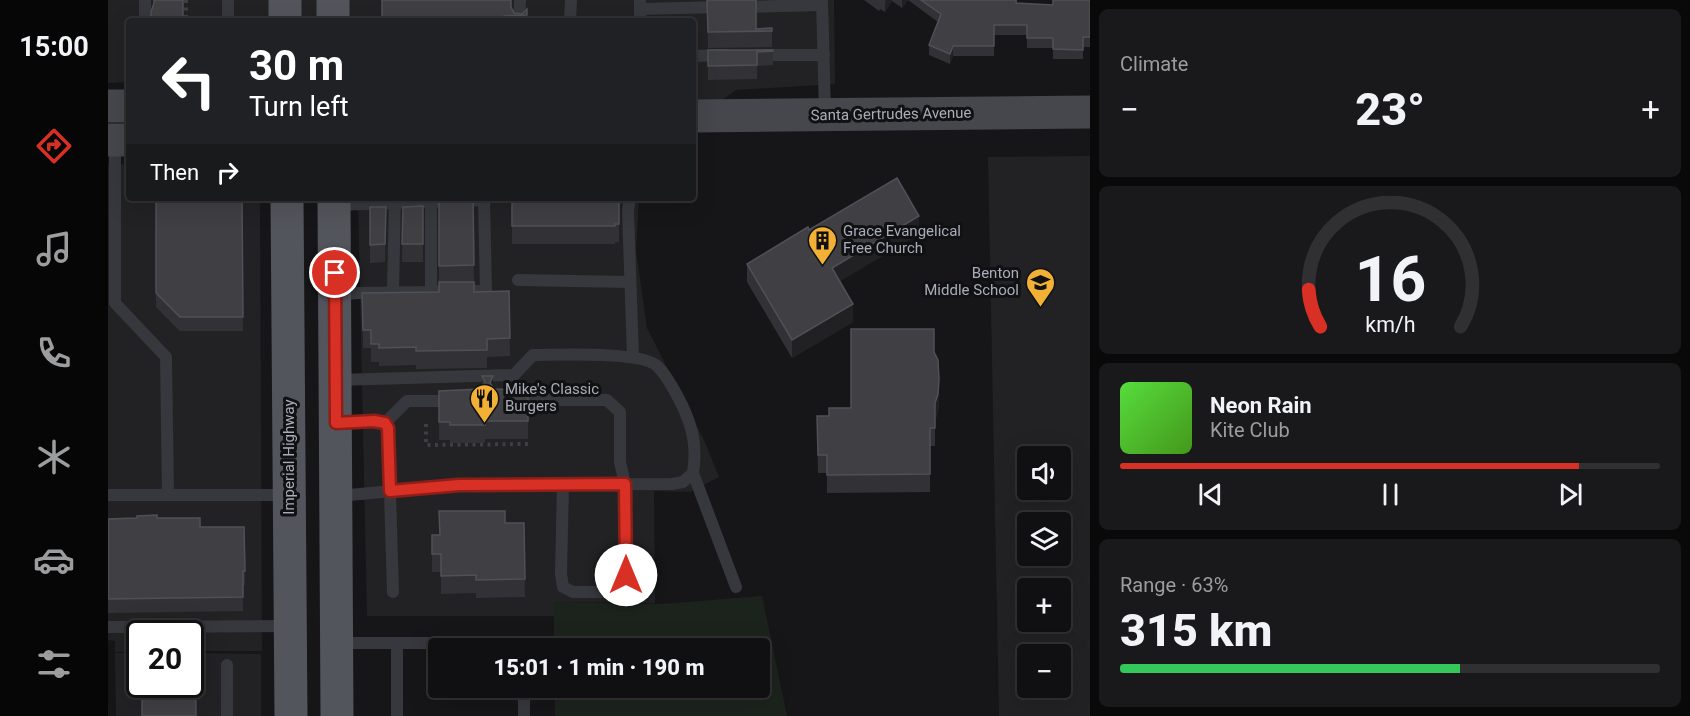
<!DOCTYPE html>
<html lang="en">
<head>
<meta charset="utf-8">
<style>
	body { margin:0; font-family:Roboto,sans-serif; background:#19191b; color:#f1f3f6; height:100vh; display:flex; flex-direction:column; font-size:22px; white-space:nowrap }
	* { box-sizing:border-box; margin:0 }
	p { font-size:20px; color:#9c9d9f }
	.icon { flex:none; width:33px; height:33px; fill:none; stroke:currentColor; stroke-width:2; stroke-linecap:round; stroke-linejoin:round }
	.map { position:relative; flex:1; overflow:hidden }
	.panel { display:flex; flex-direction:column; gap:9px; padding:9px; background:#09090a; width:600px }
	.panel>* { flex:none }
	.guide { position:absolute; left:18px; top:18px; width:570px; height:183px; border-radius:6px; box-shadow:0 6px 24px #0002,0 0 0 2px #303032; background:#202124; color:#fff; overflow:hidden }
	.tools { position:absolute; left:909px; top:446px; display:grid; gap:12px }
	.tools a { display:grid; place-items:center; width:54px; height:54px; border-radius:6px; background:#101012; box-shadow:0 6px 24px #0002,0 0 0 2px #303032; font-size:30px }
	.speed { position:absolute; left:18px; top:620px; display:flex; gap:12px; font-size:30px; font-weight:700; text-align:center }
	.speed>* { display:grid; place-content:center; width:78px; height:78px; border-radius:50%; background:#101012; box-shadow:0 6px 24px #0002,0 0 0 2px #303032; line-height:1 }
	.speed .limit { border:3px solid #111; border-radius:9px; background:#fff; color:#111 }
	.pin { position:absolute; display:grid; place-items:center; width:51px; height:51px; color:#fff; margin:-26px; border:3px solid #fff; border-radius:50%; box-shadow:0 2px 6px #0007 }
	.me { position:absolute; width:66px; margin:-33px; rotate:0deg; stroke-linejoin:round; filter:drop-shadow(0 0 4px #0008) }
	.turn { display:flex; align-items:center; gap:21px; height:126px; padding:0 24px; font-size:27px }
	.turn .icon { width:78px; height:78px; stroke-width:2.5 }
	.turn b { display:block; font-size:42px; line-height:51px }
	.then { display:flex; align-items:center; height:57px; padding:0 24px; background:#0003; gap:12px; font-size:22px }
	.big { font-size:45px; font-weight:800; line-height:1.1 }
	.panel .widget { flex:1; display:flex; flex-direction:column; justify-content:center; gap:9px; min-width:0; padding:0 21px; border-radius:9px; background:#19191b }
	.panel .dial { align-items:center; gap:0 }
	.dial svg { height:156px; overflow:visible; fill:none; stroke:#303032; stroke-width:7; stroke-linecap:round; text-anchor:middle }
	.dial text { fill:#f1f3f6; stroke:none }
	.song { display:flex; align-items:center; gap:18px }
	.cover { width:72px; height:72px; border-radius:9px; background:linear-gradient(135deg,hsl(110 70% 55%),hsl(100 70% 35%)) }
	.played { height:6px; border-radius:3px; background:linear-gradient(90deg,#d93025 85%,#303032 85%) }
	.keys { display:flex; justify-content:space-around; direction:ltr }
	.heat { display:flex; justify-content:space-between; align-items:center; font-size:33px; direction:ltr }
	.charge { height:9px; border-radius:4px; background:linear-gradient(90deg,#34c759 63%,#303032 0) }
	.trip { position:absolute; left:320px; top:638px; width:342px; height:60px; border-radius:6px; background:#101012; box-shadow:0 6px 24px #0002,0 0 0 2px #303032; font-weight:800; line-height:60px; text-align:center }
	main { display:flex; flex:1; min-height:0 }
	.tab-bar { display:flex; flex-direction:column; width:108px; justify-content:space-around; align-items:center; background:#060607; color:#9c9d9f }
	.tab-bar .icon { width:42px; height:42px }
	.tab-bar .selected { color:#d93025 }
	.tab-bar b { font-size:27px; color:#f1f3f6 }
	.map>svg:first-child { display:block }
	.built { fill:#222225; fill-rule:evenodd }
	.green { fill:#1c231d }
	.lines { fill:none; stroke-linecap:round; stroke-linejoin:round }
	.path { stroke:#3d3f44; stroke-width:4; stroke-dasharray:3 4.5; stroke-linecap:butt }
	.service { stroke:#37383d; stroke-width:12 }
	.secondary { stroke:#45474d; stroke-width:33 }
	.primary { stroke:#53555c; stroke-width:33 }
	.wall { fill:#323236 }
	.shaded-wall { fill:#212124 }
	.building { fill:#3f3f44; stroke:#4f5156; stroke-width:1.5 }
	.route-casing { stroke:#8d1f18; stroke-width:15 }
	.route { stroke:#d93025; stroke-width:10 }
	.labels { text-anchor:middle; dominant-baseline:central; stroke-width:6; stroke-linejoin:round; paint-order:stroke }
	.street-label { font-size:15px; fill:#a8adb8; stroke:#111113 }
	.poi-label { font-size:15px; fill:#a8adb8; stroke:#111113; text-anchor:start }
</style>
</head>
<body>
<main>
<nav class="tab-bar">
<b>15:00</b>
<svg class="icon selected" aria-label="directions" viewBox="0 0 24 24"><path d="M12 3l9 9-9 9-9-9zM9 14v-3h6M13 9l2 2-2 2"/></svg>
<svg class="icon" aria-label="music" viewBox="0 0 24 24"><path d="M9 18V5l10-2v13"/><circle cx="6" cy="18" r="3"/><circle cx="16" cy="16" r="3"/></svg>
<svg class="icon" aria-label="phone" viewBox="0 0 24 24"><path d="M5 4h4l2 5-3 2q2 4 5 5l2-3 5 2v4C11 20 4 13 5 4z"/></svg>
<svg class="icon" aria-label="climate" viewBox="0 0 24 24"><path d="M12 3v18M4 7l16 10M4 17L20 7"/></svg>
<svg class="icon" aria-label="car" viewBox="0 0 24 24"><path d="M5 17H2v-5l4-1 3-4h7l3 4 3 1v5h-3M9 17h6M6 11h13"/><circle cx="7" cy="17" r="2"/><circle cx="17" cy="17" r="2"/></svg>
<svg class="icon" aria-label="filters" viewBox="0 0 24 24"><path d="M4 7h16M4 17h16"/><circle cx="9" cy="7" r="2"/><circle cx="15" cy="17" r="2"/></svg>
</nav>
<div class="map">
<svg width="982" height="716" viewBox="0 0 982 716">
	<rect width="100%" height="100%" fill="#161618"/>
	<g class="built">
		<path d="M0,0H726L727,84L628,90L585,122V21H21V82L0,83Z"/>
		<path d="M982,156V716H891L880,157ZM920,456H952V489H920ZM920,522H952V555H920ZM920,588H952V621H920ZM920,654H952V687H920Z"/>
		<path d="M21,164V198H152L154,651H83L82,633H32L31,652H7V641L0,640V165Z"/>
		<path d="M250,198H531L528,251L539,328L596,440L611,477L582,492L546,491L547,603L446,602V616H259Z"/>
		<path d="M7,653H31L32,684H82L83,653L153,654V716H8Z"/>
	</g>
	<path class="green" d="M654,596L679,716H447V687H651V648H446V602L555,604Z"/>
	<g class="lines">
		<g class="path">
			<path d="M78,0V21"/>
			<path d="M318,424V445L422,444"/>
		</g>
		<g class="service">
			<path d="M37,0V21"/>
			<path d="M120,0V21"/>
			<path d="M532,0V21"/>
			<path d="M714,0L717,113"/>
			<path d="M632,7L714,5"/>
			<path d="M532,9L614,7"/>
			<path d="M411,21L412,0"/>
			<path d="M462,21L463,0"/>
			<path d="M649,55H716"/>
			<path d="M585,56L617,55"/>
			<path d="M7,142V303L58,357L60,495"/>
			<path d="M522,198L520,211L525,357"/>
			<path d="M228,205L376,200L378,291L323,292"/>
			<path d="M410,280L522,282"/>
			<path d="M285,292L287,198"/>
			<path d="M228,295L249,293L323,292V202"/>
			<path d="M229,380L406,375L425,355C449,355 534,351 549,366C559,375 568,393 574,405C585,428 589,447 585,473L575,482L564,484L351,485L230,496"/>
			<path d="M405,400H499L512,412V462L517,484L518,575L516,586L506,592H465L455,587L453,574L455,485"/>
			<path d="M228,423L266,421L277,423"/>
			<path d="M277,423L280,428L285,592"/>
			<path d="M277,423L299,401H344"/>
			<path d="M585,473L628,587"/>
			<path d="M0,495H180"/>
			<path d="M0,627L181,626"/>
			<path d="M229,643H398L410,648"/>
			<path d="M289,643V716"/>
			<path d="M119,665V716"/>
			<path d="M416,687V716"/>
		</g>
		<g class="secondary">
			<path d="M0,106H21"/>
			<path d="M585,116L982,112"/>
			<path d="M0,140H21"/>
		</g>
		<g class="primary">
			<path d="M177,0V21"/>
			<path d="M225,0V21"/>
			<path d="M179,198L183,716"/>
			<path d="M226,198L229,716"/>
		</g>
	</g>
	<g class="wall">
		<path d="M599,0L648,29L664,28V47L600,48Z"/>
		<path d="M756,0H909V3L945,5L982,0V47H975V59H945V48H919V35H886V56H845L842,64L821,55V45L830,22L800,0L794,8L784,1L777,12L772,9L771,11Z"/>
		<path d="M403,8L406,13L414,14L419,9V21H274Z"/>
		<path d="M600,50H665V65L649,66V79L600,80Z"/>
		<path d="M48,198H134L135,331H72L48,307Z"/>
		<path d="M331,198H365L366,292L401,291L402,356L379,357V368L308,369V365L271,366V362H263V348H255L254,293L331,292Z"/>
		<path d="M404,198H511V242H507V244H404Z"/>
		<path d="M315,206V262H294L295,207Z"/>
		<path d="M262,207H278L277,262L262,263Z"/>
		<path d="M701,230L811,234L732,281L745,322L684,358L639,282V264Z"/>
		<path d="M826,352L831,397L830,412L827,421V446H822V492L719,493V473H710L709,416H721L743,408Z"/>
		<path d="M374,376L386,389L420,390V439H377V443H342V440H331V391L373,389L374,387Z"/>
		<path d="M49,518L92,527H136L137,585H135V611L0,613V519Z"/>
		<path d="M397,523H416L417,597L368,598V593L333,594V572H324V535H331Z"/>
	</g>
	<g class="shaded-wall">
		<path d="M778,0H784V1L777,12V2Z"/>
		<path d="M794,0H800L794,8Z"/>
		<path d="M845,46V56L842,64V54Z"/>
		<path d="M811,216V234L724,286V268Z"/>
		<path d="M745,304V322L684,358V340Z"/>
		<path d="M385,376V394L382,383Z"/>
		<path d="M831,379V397L830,412L827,421V403Z"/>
	</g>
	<g class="building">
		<path d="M46,0H75V21H43V12L46,3Z"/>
		<path d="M274,0H403V7L406,13L414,14L419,9V15L396,16V21H274Z"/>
		<path d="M599,0H648V29L664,28V31L600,32Z"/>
		<path d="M813,0H908V3L945,5V0H982V37H975V50L945,49V38H919V25H886V46H845L842,54L821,45L833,14Z"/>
		<path d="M600,50H665V51L649,52V65L600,66Z"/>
		<path d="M789,178L811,216L724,268L745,304L684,340L639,264L700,227L701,230Z"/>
		<path d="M48,198H134L135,317H72L48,293Z"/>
		<path d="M331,198H365L366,265L331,266Z"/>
		<path d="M404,198H511V224H507V226H404Z"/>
		<path d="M315,206V244H294L295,207Z"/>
		<path d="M262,207H278L277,244L262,245Z"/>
		<path d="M331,282H366V292L401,291L402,338L379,339V350L308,351V347L271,348V344H263V330H255L254,293L331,292Z"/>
		<path d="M743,329H826V352L830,360L831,379L830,394L827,403V428H822V474L719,475V455H710L709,416H721V408H743Z"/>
		<path d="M374,376H385L382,383L386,389L420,390V421H377V425H342V422H331V391L373,389L377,382Z"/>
		<path d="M331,511H397V523H416L417,579L368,580V575L333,576V554H324V535H332Z"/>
		<path d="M49,515V518H92V527H136L137,571H135V597L0,599V519L29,518V516Z"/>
		<path d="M82,636H84V643H87L88,716H34V684H82Z"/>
	</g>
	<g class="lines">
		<defs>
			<path id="route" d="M227,273L228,423L266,421L277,423L280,428L282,491L351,485L517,484L518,575"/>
		</defs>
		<use href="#route" class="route-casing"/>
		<use href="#route" class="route"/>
	</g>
	<defs>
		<symbol id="building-pin" viewBox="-11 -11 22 30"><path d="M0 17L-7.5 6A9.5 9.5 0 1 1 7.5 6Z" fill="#f2b134" stroke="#111113"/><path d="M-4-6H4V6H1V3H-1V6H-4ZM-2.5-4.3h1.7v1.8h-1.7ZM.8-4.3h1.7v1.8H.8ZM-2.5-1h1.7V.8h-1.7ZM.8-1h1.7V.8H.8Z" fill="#111"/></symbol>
		<symbol id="school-pin" viewBox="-11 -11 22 30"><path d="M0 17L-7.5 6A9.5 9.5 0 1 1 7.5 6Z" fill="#f2b134" stroke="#111113"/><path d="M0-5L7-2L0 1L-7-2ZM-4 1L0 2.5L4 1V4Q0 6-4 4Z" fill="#111"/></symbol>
		<symbol id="restaurant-pin" viewBox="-11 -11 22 30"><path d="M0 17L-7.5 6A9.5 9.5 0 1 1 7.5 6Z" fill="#f2b134" stroke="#111113"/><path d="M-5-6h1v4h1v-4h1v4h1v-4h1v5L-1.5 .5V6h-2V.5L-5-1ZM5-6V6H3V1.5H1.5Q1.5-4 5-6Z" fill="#111"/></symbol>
	</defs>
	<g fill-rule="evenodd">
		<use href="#building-pin" x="698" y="224" width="33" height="45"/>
		<use href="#school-pin" x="916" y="266" width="33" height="45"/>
		<use href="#restaurant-pin" x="360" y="382" width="33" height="45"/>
	</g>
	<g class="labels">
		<g class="street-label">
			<text transform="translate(783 114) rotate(-1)">Santa Gertrudes Avenue</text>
			<text transform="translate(181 457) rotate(-90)">Imperial Highway</text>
		</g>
		<g class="poi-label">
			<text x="735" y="231">Grace Evangelical<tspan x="735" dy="17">Free Church</tspan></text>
			<text x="911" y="273" text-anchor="end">Benton<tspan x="911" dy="17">Middle School</tspan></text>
			<text x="397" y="389">Mike's Classic<tspan x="397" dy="17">Burgers</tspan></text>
		</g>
	</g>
</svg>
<div class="tools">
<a><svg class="icon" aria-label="sound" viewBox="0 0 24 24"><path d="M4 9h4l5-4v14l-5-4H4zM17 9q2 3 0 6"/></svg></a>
<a><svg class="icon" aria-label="layers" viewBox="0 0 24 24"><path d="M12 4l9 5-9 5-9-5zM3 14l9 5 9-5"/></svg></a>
<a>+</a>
<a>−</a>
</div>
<div class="speed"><div class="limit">20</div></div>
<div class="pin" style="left:227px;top:273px;background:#d93025"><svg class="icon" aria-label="arrive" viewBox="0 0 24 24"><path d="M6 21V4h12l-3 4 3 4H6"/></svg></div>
<svg class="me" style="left:518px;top:575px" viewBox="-20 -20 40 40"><circle r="19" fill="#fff"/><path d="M0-13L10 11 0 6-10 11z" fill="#d93025"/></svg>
<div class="trip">15:01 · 1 min · 190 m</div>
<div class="guide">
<div class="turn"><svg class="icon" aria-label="left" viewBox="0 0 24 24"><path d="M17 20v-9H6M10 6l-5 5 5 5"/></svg><div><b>30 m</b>Turn left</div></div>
<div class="then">Then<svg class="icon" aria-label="right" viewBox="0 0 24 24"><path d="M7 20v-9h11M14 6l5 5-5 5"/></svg></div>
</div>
</div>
<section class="panel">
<div class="widget"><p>Climate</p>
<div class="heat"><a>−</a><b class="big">23°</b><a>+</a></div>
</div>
<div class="widget dial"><svg viewBox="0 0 100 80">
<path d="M14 69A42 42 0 1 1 86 69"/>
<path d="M14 69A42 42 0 0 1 8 50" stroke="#d93025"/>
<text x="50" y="56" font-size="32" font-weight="700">16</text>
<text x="50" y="72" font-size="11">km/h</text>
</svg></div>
<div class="widget">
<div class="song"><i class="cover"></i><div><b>Neon Rain</b><p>Kite Club</p></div></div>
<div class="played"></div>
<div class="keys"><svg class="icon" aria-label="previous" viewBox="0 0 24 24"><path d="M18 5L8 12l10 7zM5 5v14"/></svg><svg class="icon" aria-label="pause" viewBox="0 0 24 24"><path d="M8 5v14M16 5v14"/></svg><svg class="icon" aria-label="next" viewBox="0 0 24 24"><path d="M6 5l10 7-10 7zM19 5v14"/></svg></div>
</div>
<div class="widget"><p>Range · 63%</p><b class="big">315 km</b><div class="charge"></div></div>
</section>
</main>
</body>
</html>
